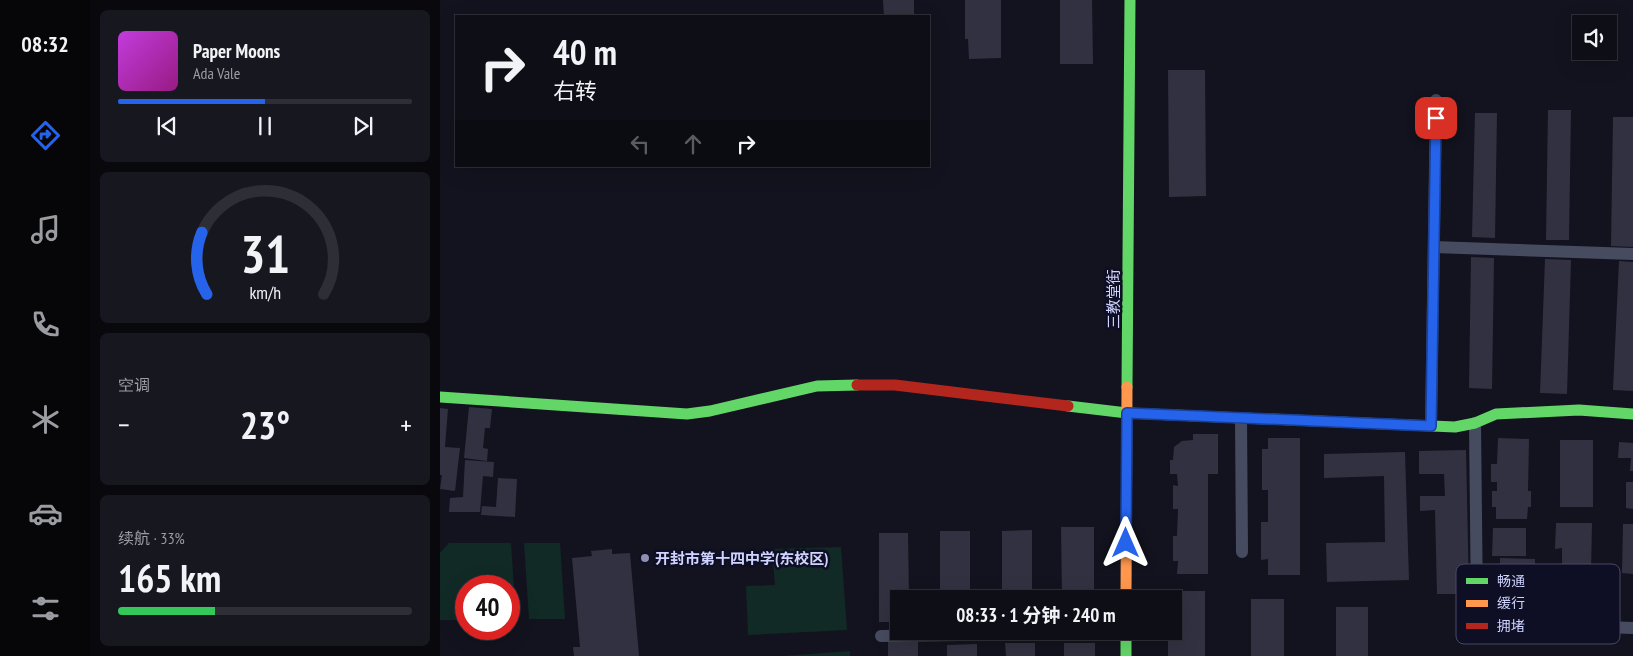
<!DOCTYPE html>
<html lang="zh">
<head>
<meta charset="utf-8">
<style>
	body { margin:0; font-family:"PT Sans Narrow","Noto Sans SC",sans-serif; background:#171720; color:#f1f3f6; height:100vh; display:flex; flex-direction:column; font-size:19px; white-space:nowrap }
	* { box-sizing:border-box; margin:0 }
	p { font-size:16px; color:#9b9ca1 }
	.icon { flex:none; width:28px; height:28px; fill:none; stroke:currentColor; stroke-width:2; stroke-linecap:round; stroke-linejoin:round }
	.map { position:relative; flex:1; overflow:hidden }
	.side { display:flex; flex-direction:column; gap:10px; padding:10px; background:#08080d; width:350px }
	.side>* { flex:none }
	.top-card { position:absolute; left:15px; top:15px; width:475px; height:152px; border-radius:0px; box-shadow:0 5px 20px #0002,0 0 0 1px #2e2e36; background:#0e0e17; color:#f1f3f6; overflow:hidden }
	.fabs { position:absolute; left:1132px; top:15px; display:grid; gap:10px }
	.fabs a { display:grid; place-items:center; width:45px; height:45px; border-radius:0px; background:#0e0e17; box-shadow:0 5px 20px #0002,0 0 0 1px #2e2e36; font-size:25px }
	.speed { position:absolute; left:15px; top:575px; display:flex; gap:10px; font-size:25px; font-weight:700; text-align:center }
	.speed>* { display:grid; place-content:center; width:65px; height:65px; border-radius:50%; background:#0e0e17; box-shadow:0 5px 20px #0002,0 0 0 1px #2e2e36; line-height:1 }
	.speed .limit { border:8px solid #d22; background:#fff; color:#111 }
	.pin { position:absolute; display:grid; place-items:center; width:42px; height:42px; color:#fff; margin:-21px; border-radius:10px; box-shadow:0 2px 8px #0006 }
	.me { position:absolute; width:55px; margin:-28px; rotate:0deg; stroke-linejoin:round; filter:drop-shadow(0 0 4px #0008) }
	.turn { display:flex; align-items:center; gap:18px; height:105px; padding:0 15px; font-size:22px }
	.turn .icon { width:65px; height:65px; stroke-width:2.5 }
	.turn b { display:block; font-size:35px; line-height:42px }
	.lanes { display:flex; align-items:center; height:48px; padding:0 15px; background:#0003; justify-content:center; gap:25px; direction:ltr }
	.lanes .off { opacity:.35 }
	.big { font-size:38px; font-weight:700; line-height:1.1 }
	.side .card { flex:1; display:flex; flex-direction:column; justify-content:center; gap:8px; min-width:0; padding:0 18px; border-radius:8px; background:#171720 }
	.side .dial { align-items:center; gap:0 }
	.dial svg { height:130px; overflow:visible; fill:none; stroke:#2e2e36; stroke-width:7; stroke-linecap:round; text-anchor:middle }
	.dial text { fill:#f1f3f6; stroke:none }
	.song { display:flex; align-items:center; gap:15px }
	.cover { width:60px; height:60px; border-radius:8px; background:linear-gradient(135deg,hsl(290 70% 55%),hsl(310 70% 35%)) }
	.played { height:5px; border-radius:2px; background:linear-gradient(90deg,#2563eb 50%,#2e2e36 50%) }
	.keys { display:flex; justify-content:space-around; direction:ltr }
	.heat { display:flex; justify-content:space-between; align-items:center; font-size:28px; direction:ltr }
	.charge { height:8px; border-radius:4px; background:linear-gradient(90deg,#34c759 33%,#2e2e36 0) }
	.trip { position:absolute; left:450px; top:590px; width:292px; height:50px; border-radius:0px; background:#0e0e17; box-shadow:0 5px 20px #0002,0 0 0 1px #2e2e36; font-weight:700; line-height:50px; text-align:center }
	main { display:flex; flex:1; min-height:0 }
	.menu { display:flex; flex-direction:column; width:90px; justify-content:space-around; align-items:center; background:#060609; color:#9b9ca1 }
	.menu .icon { width:35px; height:35px }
	.menu .selected { color:#2563eb }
	.menu b { font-size:22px; color:#f1f3f6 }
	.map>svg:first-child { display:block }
	.green { fill:#112a26 }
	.building { fill:#313141 }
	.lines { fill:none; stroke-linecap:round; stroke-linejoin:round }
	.lane { stroke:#474b60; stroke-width:12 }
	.fast { stroke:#63d668; stroke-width:11 }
	.slow { stroke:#ff974d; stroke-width:11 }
	.jam { stroke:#b3261e; stroke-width:11 }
	.route-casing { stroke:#184099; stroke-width:12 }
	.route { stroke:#2563eb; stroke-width:9 }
	.poi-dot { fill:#8e90b1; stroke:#0e0e24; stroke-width:2 }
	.labels { text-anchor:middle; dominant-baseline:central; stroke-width:5; stroke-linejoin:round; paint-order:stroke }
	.street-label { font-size:15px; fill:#d0d4ff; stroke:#0e0e24 }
	.poi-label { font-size:15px; font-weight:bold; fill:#d0d4ff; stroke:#0e0e24; text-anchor:start }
	.key { fill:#0e0e24; stroke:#484966; stroke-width:1 }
	.key-label { font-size:14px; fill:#d0d4ff }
</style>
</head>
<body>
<main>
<nav class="menu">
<b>08:32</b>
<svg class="icon selected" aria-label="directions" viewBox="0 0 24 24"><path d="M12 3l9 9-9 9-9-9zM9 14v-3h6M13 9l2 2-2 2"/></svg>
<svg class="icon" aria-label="music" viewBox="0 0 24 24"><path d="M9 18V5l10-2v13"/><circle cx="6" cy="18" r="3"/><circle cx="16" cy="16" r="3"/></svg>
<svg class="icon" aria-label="phone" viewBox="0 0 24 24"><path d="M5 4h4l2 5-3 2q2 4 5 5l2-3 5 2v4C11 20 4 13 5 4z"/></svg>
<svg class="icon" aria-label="climate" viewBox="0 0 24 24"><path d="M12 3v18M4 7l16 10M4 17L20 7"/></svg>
<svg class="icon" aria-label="car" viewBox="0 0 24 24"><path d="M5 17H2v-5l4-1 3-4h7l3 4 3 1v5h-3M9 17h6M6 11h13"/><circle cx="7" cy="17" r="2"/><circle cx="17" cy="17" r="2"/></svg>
<svg class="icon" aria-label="filters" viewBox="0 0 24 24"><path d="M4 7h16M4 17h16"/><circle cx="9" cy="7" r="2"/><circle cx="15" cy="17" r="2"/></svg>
</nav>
<section class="side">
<div class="card">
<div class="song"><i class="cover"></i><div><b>Paper Moons</b><p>Ada Vale</p></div></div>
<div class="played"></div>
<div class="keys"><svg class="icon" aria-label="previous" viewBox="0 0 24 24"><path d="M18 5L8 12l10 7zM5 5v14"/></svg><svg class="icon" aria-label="pause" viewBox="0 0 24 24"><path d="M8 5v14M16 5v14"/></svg><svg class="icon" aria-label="next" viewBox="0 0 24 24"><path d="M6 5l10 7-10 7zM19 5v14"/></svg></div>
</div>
<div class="card dial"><svg viewBox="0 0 100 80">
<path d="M14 69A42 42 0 1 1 86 69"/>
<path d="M14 69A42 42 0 0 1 11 31" stroke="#2563eb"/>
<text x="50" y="56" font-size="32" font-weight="700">31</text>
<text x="50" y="72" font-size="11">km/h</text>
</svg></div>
<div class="card"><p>空调</p>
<div class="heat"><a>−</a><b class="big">23°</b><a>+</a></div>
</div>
<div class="card"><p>续航 · 33%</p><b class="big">165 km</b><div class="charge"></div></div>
</section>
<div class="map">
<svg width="1193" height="656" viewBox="0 0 1193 656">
	<rect width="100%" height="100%" fill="#13131f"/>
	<g class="green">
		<path d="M9,543H71L76,619H69V586H26V620H0V553Z"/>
		<path d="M84,543H120L125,619H89Z"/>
		<path d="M401,547L407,630L308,635L306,586L335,585L332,549Z"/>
		<path d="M410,651V656H343Z"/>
	</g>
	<g class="building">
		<path d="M443,0H474V16H444Z"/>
		<path d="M525,0H561V58L529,59L528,39H525Z"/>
		<path d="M620,0H652L653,64H620Z"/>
		<path d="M728,70H765L766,196L729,197Z"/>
		<path d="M1108,110H1131L1129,240H1106Z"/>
		<path d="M1035,113H1057L1055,238L1032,237Z"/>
		<path d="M1173,117H1193V247L1171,246Z"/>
		<path d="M1031,257L1054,258L1052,389L1029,388Z"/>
		<path d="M1105,259L1131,260L1127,394L1100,393Z"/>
		<path d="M1179,261L1193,262V391L1173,390Z"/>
		<path d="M29,407L52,409L50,428H45L43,448L48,449L47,461L24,458Z"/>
		<path d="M0,408L8,409L5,447L20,448L15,491L0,489L2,475H0Z"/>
		<path d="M753,434H778V474H768V574H737L738,561H733V536H737L738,509H733V485L738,486L737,474H730V460H733L734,447L742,441L753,440Z"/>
		<path d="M828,438H860V575H828V559L821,560V522H828V490H822V449H828Z"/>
		<path d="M1058,438L1089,439L1088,491H1091V507H1088L1087,519H1056V507H1052V491H1057V482H1051V464H1057Z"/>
		<rect x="1120" y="440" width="33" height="67"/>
		<path d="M1179,442L1193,443V471H1190L1191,458H1178Z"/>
		<path d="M1026,450L1029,594H997L995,510L980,511V496H1005L1004,474H979V451Z"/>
		<path d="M965,452L969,580L887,582L886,543L945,542L944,476L884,478V454Z"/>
		<path d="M25,460L54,462L53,477L43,476L40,512H9L10,498L23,497Z"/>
		<path d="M58,478L77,479L75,517L41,515L42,506L56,507Z"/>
		<path d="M1186,482H1193V509L1186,508Z"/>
		<path d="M1116,523H1152L1151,572H1122V548L1115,549Z"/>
		<path d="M1183,524H1193V574L1182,573Z"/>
		<path d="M621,527H654V599H622Z"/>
		<path d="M1053,528H1086V556H1052Z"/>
		<path d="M592,530V599H562V531Z"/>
		<rect x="500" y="531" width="30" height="68"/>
		<path d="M439,533H468L469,599H459V622H439Z"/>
		<path d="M172,549V554L190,553L199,656H134L133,647H140L132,558L152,556L151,551Z"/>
		<path d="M1060,558L1095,559V581H1060Z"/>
		<path d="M728,591H765V656H728V631H734V599H728Z"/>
		<rect x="811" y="599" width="33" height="57"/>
		<rect x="896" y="607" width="32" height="49"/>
		<rect x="448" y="642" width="30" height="14"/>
		<path d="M565,643H595V656H566Z"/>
		<rect x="624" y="643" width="31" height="13"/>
		<path d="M537,644V656H507V645Z"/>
	</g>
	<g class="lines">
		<g class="lane">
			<path d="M994,247L1193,254"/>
			<path d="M801,418L802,552"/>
			<path d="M1035,423L1037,611L1040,619L1046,623L1193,628"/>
			<path d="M991,426L996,100"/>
			<path d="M441,636L686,633"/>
		</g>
		<g class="fast">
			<path d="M687,387L690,0"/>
			<path d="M0,397L247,414L270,411L377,386L417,385"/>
			<path d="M628,406L687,413L1015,427L1035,423L1056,414L1139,410L1193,414"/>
			<path d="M686,631V656"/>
		</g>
		<path class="slow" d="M686,599L687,387"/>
		<path class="jam" d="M417,385H455L628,406"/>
	</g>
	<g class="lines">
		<defs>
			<path id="route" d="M686,543L687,413L991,426L996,118"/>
		</defs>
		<use href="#route" class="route-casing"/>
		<use href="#route" class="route"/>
	</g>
	<circle class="poi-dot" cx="205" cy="558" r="5"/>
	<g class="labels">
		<g class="street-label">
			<text transform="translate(673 299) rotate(-90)">三教堂街</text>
		</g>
		<g class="poi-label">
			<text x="215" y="558">开封市第十四中学(东校区)</text>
		</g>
	</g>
	<rect x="1016" y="564" width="164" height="80" rx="8" class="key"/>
	<rect x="1026" y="578" width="22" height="6" fill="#63d668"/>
	<rect x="1026" y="600" width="22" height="7" fill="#ff974d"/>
	<rect x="1026" y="623" width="22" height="6" fill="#b3261e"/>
	<g class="key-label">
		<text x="1057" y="586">畅通</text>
		<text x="1057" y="608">缓行</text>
		<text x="1057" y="631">拥堵</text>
	</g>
</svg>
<div class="fabs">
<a><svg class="icon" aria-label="sound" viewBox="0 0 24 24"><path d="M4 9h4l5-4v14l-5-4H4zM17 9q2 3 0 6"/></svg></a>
</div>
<div class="speed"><div class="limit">40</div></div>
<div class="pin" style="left:996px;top:118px;background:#d93025"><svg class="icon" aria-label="arrive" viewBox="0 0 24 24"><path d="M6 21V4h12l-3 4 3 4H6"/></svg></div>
<svg class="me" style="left:686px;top:543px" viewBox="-20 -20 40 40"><path d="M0-17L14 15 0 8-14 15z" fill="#2563eb" stroke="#fff" stroke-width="4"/></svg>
<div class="trip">08:33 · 1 分钟 · 240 m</div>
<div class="top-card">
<div class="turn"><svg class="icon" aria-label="right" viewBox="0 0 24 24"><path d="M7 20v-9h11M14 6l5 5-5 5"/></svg><div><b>40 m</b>右转</div></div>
<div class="lanes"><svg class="icon off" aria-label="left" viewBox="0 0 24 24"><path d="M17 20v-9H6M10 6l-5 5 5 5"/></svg><svg class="icon off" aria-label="ahead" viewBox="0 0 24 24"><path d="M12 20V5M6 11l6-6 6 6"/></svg><svg class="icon" aria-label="right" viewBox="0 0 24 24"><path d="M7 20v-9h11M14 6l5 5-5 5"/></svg></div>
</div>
</div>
</main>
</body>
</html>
